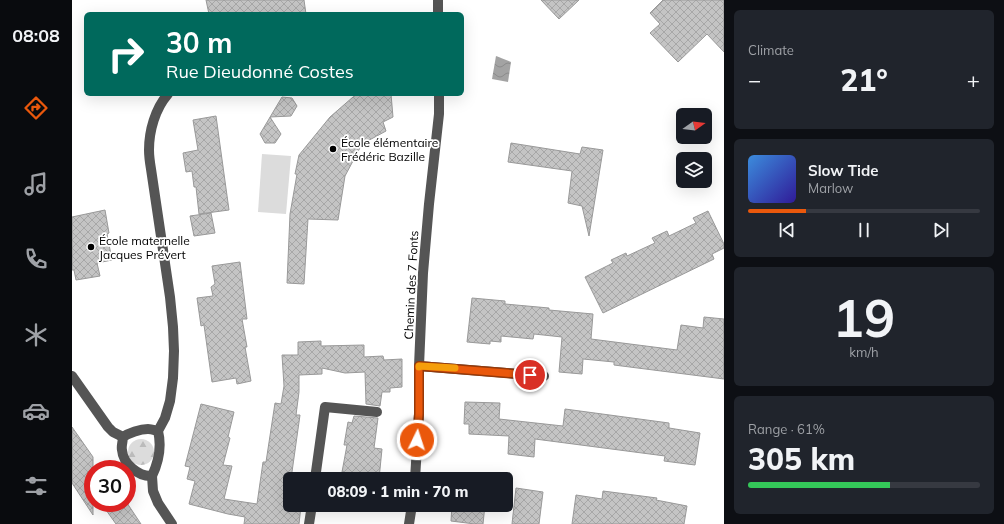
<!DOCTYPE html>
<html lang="en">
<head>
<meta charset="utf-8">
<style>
	body { margin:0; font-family:Mulish,sans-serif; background:#20242c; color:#f1f3f6; height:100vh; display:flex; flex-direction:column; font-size:15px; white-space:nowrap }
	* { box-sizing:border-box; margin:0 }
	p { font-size:13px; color:#9ea1a6 }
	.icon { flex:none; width:22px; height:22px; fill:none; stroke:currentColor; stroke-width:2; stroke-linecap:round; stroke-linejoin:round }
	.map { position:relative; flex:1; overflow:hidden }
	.details { display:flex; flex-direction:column; gap:10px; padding:10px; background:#0d0f14; width:280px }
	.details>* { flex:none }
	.guide { position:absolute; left:12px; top:12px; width:380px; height:84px; border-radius:6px; box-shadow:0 4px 16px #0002; background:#00695c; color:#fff; overflow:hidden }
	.needle { width:26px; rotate:76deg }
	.controls { position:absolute; left:604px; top:108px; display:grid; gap:8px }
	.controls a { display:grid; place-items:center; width:36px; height:36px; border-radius:6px; background:#171b24; box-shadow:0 4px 16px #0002; font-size:20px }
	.speed { position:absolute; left:12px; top:460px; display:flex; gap:8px; font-size:20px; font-weight:700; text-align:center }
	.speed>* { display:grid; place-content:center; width:52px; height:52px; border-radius:50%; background:#171b24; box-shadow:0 4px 16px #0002; line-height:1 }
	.speed .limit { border:6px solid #d22; background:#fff; color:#111 }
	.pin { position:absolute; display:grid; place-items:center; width:34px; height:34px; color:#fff; margin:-17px; border:2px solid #fff; border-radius:50%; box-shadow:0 1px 4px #0007 }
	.me { position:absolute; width:44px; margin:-22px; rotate:4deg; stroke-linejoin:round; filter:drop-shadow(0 0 3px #0008) }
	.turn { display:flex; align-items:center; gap:14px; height:84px; padding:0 16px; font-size:18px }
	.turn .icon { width:52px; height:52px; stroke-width:2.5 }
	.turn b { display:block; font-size:28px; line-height:34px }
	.big { font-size:30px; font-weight:800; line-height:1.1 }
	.details .widget { flex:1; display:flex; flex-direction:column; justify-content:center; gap:6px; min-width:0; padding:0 14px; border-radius:6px; background:#20242c }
	.details .dial { align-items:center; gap:0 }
	.dial b { font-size:52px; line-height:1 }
	.song { display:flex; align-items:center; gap:12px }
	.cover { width:48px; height:48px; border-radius:6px; background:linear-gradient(135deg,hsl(210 70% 55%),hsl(250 70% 35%)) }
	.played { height:4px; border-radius:2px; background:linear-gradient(90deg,#ea580c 25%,#363941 25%) }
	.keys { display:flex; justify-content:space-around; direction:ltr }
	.heat { display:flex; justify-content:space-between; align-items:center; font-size:22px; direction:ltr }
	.charge { height:6px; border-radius:3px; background:linear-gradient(90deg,#34c759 61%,#363941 0) }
	.trip { position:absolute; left:211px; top:472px; width:230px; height:40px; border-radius:6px; background:#171b24; box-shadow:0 4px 16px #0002; font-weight:800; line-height:40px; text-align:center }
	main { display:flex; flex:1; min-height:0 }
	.tab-bar { display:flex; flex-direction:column; width:72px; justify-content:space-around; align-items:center; background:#090b0e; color:#9ea1a6 }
	.tab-bar .icon { width:28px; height:28px }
	.tab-bar .selected { color:#ea580c }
	.tab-bar b { font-size:18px; color:#f1f3f6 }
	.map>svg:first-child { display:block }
	.green { fill:#dcdcdc }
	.forest { fill:url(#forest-firs) }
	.water { fill:url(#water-waves) }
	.building { fill:url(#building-cross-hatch); stroke:#999 }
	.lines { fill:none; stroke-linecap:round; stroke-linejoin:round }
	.minor { stroke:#555; stroke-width:10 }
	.route-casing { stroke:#983908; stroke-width:10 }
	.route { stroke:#ea580c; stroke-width:7 }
	.slow { stroke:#f59e0b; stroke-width:7 }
	.poi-dot { fill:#000; stroke:#fff; stroke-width:1.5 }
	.labels { text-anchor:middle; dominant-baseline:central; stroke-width:3.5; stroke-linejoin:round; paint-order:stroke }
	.poi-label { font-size:12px; fill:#000; stroke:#fff; text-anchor:start }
	.street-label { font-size:12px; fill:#000; stroke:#fff }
</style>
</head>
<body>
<main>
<nav class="tab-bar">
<b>08:08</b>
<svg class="icon selected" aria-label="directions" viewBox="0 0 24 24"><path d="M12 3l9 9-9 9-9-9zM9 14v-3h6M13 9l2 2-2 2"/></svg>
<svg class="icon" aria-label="music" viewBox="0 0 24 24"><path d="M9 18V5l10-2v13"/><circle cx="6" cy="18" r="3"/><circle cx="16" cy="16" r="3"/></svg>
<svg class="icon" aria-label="phone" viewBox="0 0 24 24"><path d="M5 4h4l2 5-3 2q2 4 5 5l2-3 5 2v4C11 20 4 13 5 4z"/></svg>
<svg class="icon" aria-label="climate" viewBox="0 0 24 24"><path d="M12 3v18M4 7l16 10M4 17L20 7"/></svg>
<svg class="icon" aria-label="car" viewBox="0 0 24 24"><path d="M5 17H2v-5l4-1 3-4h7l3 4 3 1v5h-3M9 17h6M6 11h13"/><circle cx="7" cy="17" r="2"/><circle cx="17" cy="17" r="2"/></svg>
<svg class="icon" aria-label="filters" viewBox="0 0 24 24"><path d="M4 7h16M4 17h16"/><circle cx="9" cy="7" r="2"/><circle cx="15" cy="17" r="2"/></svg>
</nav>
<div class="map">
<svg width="652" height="524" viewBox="0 0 652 524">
	<defs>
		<pattern id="forest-firs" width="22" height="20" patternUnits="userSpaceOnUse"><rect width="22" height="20" fill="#dcdcdc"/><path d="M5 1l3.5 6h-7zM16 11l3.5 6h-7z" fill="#bbb"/></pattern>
		<pattern id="water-waves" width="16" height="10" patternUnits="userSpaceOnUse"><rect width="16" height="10" fill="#a3a3a3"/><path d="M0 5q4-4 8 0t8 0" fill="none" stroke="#8b8b8b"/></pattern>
		<pattern id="building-cross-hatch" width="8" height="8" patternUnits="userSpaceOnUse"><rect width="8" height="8" fill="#c4c4c4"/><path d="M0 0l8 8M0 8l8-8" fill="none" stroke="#a7a7a7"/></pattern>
	</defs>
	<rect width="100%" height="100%" fill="#fff"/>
	<path class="green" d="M190,154L219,156L214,214L186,212Z"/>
	<circle class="forest" cx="69" cy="452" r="13"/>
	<path class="water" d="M424,56L439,62L436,82L420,79Z"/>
	<g class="building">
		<path d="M134,0H232L234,14H137Z"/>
		<path d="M469,0H507L487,19Z"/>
		<path d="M591,0H652V52L635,34L606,62L578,33L588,24L578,13Z"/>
		<path d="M286,94H319L321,117L311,122L314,131L290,144L273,176L266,220L236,219L232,284L215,283L218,214L225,174H223L227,155L258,117L281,97Z"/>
		<path d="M210,97L220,98L225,106L219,116L198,117L209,134L203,143H193L188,134Z"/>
		<path d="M144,116L157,210L127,214L124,187H122L120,171L114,172L111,153L126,150L121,120Z"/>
		<path d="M439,143L508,154L510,147L531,150L517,236L510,206L496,203L500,171L436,162Z"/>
		<path d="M33,210L37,233L35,234L40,260L25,263L28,276L4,280L2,270H0V217Z"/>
		<path d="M636,211L652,244V248L640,254L642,259L531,313L513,277L541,263L539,260L554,253L555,256L583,243L580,238L595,231L597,236L624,223L621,218Z"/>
		<path d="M139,213L143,233L122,236L118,216Z"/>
		<path d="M168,262L175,319H170L175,347H173L179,381L165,384L164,378L140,382L132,325L129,326L125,298L141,296L139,287L143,284L140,266Z"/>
		<path d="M400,298L433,301V304L477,308V310L521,314L519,339L605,350L609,325L631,328L632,317L652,319V379L542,365V362L511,359L510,374L487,372L490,337L462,334L461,339L429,336V342L418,341V344L395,342Z"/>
		<path d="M249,341V346L292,345V357L311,356L312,360L330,359V387L318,388V392H310L308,406L294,404L293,372L273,373L250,368V374L227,375V392L224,415H228L219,479H218V487L216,504H218V505L229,506L227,524H172L173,517L156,514L117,504L123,481L115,479L118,467L113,466L129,404L162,412L156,437L158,438L151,465L160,466L152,499L185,504L191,462H194L203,403L209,404L212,386L210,355H226V342Z"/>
		<path d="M393,402L428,403L427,419L491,426L493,409L597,423V428L628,433L623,465L592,461L593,456L463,439L462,457L436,454L437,436L397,434V424H392Z"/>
		<path d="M282,416L306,418L302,448L310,449L307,479H276L277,473L270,472L275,445H272L276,422L280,423Z"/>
		<path d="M0,427L21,457V515L0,483Z"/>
		<path d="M444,488L471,492L467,524H440Z"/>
		<path d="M531,491L585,498L584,500L615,506L612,524H500L504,495L530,499Z"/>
		<path d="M29,503H55L69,524H44Z"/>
		<path d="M380,505H413L411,524H403L379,521Z"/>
	</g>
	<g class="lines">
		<g class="minor">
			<path d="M366,0V14"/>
			<path d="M347,366L472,376"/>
			<path d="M0,376L36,427L41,432L51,437"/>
			<path d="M86,431C82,430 79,429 76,429C68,429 57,433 51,437C51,441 49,446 50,450C51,464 67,477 80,476C87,461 90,447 86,431L93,418L98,401L101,378L102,351L101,327L98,297L79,169C78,163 77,156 77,150C77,131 83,109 96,94"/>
			<path d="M80,476L81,491L86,503L100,524"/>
			<path d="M243,479L253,407L305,412"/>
			<path d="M343,479L347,414V366L351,273L357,204L367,114V94"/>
			<path d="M237,524L240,505"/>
			<path d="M337,524L340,505"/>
		</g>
	</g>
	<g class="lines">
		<defs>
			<path id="route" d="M345,440L347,414V366L458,375"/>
		</defs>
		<use href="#route" class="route-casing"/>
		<use href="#route" class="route"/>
		<path class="slow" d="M347,367V366L383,368"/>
	</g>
	<g class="poi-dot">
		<circle cx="261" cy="149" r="4"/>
		<circle cx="19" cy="247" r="4"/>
	</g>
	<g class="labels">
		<g class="poi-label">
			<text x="269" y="142">École élémentaire<tspan x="269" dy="14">Frédéric Bazille</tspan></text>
			<text x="27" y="240">École maternelle<tspan x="27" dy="14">Jacques Prévert</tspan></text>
		</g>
		<g class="street-label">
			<text transform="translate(339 285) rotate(-87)">Chemin des 7 Fonts</text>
		</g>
	</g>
</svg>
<div class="controls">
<a><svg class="needle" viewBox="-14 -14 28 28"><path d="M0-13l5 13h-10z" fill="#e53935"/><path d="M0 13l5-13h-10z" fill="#9ea1a6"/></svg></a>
<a><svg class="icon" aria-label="layers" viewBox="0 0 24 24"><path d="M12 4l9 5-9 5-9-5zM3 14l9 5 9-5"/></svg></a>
</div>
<div class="speed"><div class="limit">30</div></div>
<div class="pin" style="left:458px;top:375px;background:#d93025"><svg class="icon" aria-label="arrive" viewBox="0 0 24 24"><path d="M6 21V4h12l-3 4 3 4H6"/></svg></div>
<svg class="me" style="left:345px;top:440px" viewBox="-20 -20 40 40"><circle r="17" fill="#ea580c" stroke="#fff" stroke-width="3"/><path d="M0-11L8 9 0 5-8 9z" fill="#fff"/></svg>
<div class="trip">08:09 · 1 min · 70 m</div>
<div class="guide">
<div class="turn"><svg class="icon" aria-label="right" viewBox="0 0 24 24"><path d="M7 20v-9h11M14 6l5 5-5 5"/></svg><div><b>30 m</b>Rue Dieudonné Costes</div></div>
</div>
</div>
<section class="details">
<div class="widget"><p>Climate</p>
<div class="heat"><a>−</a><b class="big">21°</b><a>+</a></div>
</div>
<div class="widget">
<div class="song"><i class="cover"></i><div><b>Slow Tide</b><p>Marlow</p></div></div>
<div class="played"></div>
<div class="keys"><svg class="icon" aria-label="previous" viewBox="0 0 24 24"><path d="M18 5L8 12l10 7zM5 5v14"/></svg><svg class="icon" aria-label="pause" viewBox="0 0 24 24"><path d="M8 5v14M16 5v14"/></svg><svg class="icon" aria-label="next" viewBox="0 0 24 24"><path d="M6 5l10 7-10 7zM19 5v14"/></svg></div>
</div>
<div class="widget dial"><b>19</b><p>km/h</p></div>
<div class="widget"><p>Range · 61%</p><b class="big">305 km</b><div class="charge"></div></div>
</section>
</main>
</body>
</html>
